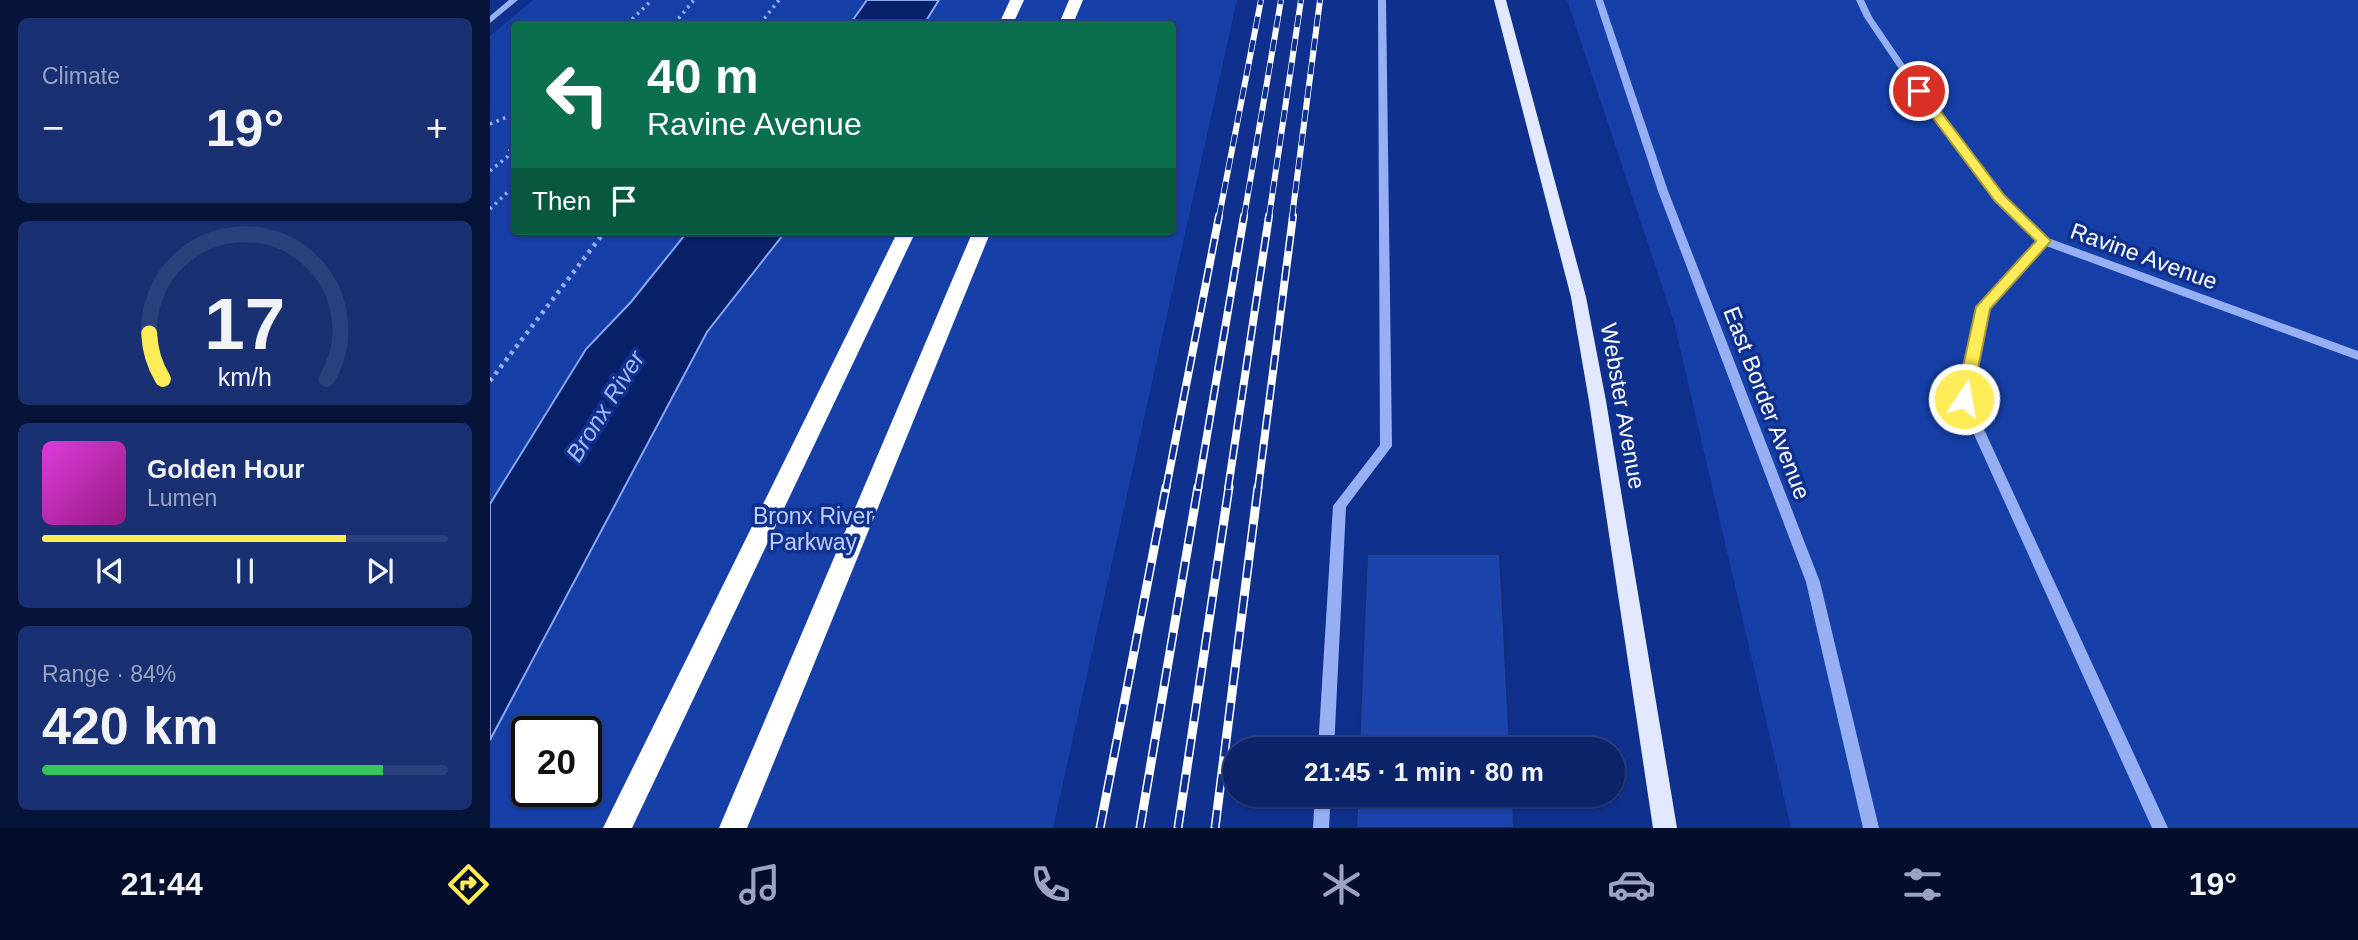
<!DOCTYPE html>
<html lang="en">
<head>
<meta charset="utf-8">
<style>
	body { margin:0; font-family:Arial,sans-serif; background:#193072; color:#f1f3f6; height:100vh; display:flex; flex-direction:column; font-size:26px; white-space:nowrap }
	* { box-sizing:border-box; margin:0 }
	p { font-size:23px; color:#9aa4c1 }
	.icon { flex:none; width:38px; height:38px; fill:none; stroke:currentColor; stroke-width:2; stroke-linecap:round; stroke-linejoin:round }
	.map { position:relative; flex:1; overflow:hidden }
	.panel { display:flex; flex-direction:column; gap:18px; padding:18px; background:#06143a; width:490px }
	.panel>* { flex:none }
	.guide { position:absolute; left:21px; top:21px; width:665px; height:214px; border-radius:7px; box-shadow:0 2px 5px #0004,0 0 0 2px #2b417e; background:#0b6e4f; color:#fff; overflow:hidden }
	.speed { position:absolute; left:21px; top:716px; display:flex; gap:14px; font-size:35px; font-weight:700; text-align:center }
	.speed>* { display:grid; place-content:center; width:91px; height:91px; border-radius:50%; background:#0b246a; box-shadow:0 2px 5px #0004,0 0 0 2px #2b417e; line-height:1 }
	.speed .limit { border:4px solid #111; border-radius:10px; background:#fff; color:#111 }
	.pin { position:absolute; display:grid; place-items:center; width:60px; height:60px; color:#fff; margin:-30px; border:4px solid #fff; border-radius:50%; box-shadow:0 2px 7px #0007 }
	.me { position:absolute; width:77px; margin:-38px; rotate:12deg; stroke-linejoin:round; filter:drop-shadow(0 0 5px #0008) }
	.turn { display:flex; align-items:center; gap:24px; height:147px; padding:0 21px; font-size:32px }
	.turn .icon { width:91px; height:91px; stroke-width:2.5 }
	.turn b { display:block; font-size:49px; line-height:60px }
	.then { display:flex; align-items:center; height:66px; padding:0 21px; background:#0003; gap:14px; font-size:26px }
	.big { font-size:52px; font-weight:600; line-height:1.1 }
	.panel .widget { flex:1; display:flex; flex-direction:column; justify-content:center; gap:10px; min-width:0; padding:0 24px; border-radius:10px; background:#193072 }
	.panel .dial { align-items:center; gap:0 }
	.dial svg { height:182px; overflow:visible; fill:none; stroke:#2b417e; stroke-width:7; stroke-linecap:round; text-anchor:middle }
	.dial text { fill:#f1f3f6; stroke:none }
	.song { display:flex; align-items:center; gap:21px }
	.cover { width:84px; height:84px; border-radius:10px; background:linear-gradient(135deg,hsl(300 70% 55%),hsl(310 70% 35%)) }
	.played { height:7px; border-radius:4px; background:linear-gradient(90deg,#ffec58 75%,#2b417e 75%) }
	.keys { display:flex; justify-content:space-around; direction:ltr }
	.heat { display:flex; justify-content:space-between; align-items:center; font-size:38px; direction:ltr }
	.charge { height:10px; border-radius:5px; background:linear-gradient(90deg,#34c759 84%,#2b417e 0) }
	.trip { position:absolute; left:733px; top:737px; width:402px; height:70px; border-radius:35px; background:#0b246a; box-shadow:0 2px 5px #0004,0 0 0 2px #2b417e; font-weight:600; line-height:70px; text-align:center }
	.tabs { display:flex; height:112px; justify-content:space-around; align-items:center; background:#040e2a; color:#9aa4c1 }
	.tabs .icon { width:49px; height:49px }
	.tabs .on { color:#ffec58 }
	.tabs b { font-size:32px; color:#f1f3f6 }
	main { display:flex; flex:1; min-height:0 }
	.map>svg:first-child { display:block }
	.green { fill:#163fa8; fill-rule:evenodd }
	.water { fill:#092169; stroke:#88a8f7; stroke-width:2 }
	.building { fill:#1c44ad; stroke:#143079; stroke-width:2 }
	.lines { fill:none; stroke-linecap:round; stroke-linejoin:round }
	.path-far1 { stroke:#96b0f3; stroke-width:3.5; stroke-dasharray:2.5 4.5; stroke-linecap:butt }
	.path { stroke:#96b0f3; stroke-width:4.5; stroke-dasharray:3.5 5; stroke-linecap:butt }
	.minor { fill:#96b0f3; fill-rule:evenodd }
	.major { fill:#e2e8ff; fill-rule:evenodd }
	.highway { fill:#fff; fill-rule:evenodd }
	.rail-far2-casing { stroke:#fff; stroke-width:6 }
	.rail-far1-casing { stroke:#fff; stroke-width:8 }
	.rail-casing { stroke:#fff; stroke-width:9 }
	.rail-far2 { stroke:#0f308d; stroke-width:4.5; stroke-dasharray:12; stroke-linecap:butt }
	.rail-far1 { stroke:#0f308d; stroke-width:5; stroke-dasharray:15; stroke-linecap:butt }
	.rail { stroke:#0f308d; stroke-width:6; stroke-dasharray:18; stroke-linecap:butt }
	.route { fill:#ffec58; stroke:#a69939; stroke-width:2 }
	.labels { text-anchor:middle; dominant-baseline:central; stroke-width:7; stroke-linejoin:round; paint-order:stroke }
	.street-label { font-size:23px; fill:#fff; stroke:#0f308d }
	.park-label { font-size:23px; fill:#becffe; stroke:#0f308d }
	.water-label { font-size:24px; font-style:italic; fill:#a2bbfa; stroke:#0f308d }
</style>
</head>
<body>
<main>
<section class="panel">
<div class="widget"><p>Climate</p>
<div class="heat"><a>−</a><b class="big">19°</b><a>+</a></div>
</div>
<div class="widget dial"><svg viewBox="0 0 100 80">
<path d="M14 69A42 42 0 1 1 86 69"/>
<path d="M14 69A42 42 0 0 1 8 49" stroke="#ffec58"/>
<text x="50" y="56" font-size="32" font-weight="700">17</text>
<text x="50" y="72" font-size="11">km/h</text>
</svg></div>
<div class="widget">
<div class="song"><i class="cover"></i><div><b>Golden Hour</b><p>Lumen</p></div></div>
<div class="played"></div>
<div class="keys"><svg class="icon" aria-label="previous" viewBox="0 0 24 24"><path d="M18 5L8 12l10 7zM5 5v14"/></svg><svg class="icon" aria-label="pause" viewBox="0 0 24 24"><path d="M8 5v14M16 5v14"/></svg><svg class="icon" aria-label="next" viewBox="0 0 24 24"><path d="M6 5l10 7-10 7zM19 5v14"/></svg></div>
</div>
<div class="widget"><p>Range · 84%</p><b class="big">420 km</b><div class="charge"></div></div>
</section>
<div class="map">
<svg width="1868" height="828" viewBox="0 0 1868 828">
	<rect width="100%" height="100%" fill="#0f308d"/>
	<g class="green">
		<path d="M43,0H747L563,828H0V36ZM24,24H682V231H24ZM37,732H96V791H37Z"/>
		<path d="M1077,0H1868V828H1301L1184,322Z"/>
	</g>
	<g class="water">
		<path d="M377,0H449L434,24H360Z"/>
		<path d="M198,231H296L217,332L0,740V504L96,349L141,302Z"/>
	</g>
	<g class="building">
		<path d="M877,554H1010L1020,749H869Z"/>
		<path d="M868,794H1023L1024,828H866Z"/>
	</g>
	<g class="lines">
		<g class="path-far1">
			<path d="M137,24L162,0"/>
			<path d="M184,24L204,0"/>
			<path d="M270,24L289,0"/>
			<path d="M0,124L24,114"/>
			<path d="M0,171L17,157L24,142"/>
			<path d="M0,209L24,186"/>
		</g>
		<path class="path" d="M0,381L115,231"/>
		<g class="minor">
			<path d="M19,0H28L0,23V16Z"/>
			<path d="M888,0H896L902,446L856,507L844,749H828L843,506L890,445Z"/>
			<path d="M1105,0H1113L1178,191L1330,582L1389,828H1373L1316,582L1168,191Z"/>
			<path d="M1366,0H1374L1382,17L1444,108L1513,196L1558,238L1868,351V360L1556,246L1498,308L1480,399L1678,828H1662L1468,399L1487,307L1548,241L1505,200L1438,112L1374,17Z"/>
			<path d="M825,794H841L839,828H823Z"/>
		</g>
		<path class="major" d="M1004,0H1016L1096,297L1116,401L1187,828H1163L1099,401L1081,297Z"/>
		<g class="highway">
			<path d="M520,0H534L523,24H509Z"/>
			<path d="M579,0H593L583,24H569Z"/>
			<path d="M408,231H426L142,828H113Z"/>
			<path d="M483,231H501L257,828H229Z"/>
		</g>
		<defs>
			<g id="rail-far2">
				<path d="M729,217L771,0"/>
				<path d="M754,217L791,0"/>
				<path d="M779,217L811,0"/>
				<path d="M802,217L830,0"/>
			</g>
			<g id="rail-far1">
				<path d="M676,489L729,216"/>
				<path d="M708,489L754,216"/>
				<path d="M738,489L779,216"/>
				<path d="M768,489L803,216"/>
			</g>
			<g id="rail">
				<path d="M610,828L676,487"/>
				<path d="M650,828L708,487"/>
				<path d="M688,828L739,487"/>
				<path d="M725,828L768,487"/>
			</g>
		</defs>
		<use href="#rail-far2" class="rail-far2-casing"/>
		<use href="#rail-far1" class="rail-far1-casing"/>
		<use href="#rail" class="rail-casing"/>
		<use href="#rail-far2" class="rail-far2"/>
		<use href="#rail-far1" class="rail-far1"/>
		<use href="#rail" class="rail"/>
	</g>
	<path class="route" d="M1425,88H1433L1514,195L1561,241L1500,309L1482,399L1474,405L1466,399L1486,307L1546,241L1505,201L1425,94Z"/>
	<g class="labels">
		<g class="street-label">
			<text transform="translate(1654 256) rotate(20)">Ravine Avenue</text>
			<text transform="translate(1277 403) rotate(69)">East Border Avenue</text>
			<text transform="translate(1133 406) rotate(80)">Webster Avenue</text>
		</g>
		<g class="park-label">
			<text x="323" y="516">Bronx River<tspan x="323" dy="26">Parkway</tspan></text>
		</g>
		<g class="water-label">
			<text transform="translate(115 406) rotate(-58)">Bronx River</text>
		</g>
	</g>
</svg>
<div class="speed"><div class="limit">20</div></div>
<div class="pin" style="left:1429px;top:91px;background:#d93025"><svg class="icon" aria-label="arrive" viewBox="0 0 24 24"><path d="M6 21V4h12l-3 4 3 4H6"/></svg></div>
<svg class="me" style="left:1474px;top:399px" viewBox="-20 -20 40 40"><circle r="17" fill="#ffec58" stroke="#fff" stroke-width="3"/><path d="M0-11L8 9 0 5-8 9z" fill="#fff"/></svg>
<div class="trip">21:45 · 1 min · 80 m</div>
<div class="guide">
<div class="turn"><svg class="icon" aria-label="left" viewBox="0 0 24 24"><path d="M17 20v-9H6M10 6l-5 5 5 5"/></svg><div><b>40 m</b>Ravine Avenue</div></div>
<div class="then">Then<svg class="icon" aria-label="arrive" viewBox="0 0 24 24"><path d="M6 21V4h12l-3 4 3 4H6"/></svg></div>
</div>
</div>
</main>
<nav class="tabs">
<b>21:44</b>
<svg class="icon on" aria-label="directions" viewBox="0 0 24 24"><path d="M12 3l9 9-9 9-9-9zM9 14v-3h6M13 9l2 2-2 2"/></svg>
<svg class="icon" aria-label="music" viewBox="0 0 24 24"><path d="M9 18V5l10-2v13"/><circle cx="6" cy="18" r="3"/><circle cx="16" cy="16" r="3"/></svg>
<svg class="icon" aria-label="phone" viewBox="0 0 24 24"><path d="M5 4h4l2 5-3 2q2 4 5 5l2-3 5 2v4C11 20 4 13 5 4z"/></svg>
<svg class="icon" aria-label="climate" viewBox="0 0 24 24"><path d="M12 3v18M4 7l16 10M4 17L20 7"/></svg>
<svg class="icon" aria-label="car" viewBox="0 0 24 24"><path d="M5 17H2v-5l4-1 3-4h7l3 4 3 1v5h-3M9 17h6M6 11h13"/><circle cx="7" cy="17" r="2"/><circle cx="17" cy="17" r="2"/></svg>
<svg class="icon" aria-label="filters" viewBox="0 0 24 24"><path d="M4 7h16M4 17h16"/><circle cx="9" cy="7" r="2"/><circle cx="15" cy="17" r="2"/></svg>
<b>19°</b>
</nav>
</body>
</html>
